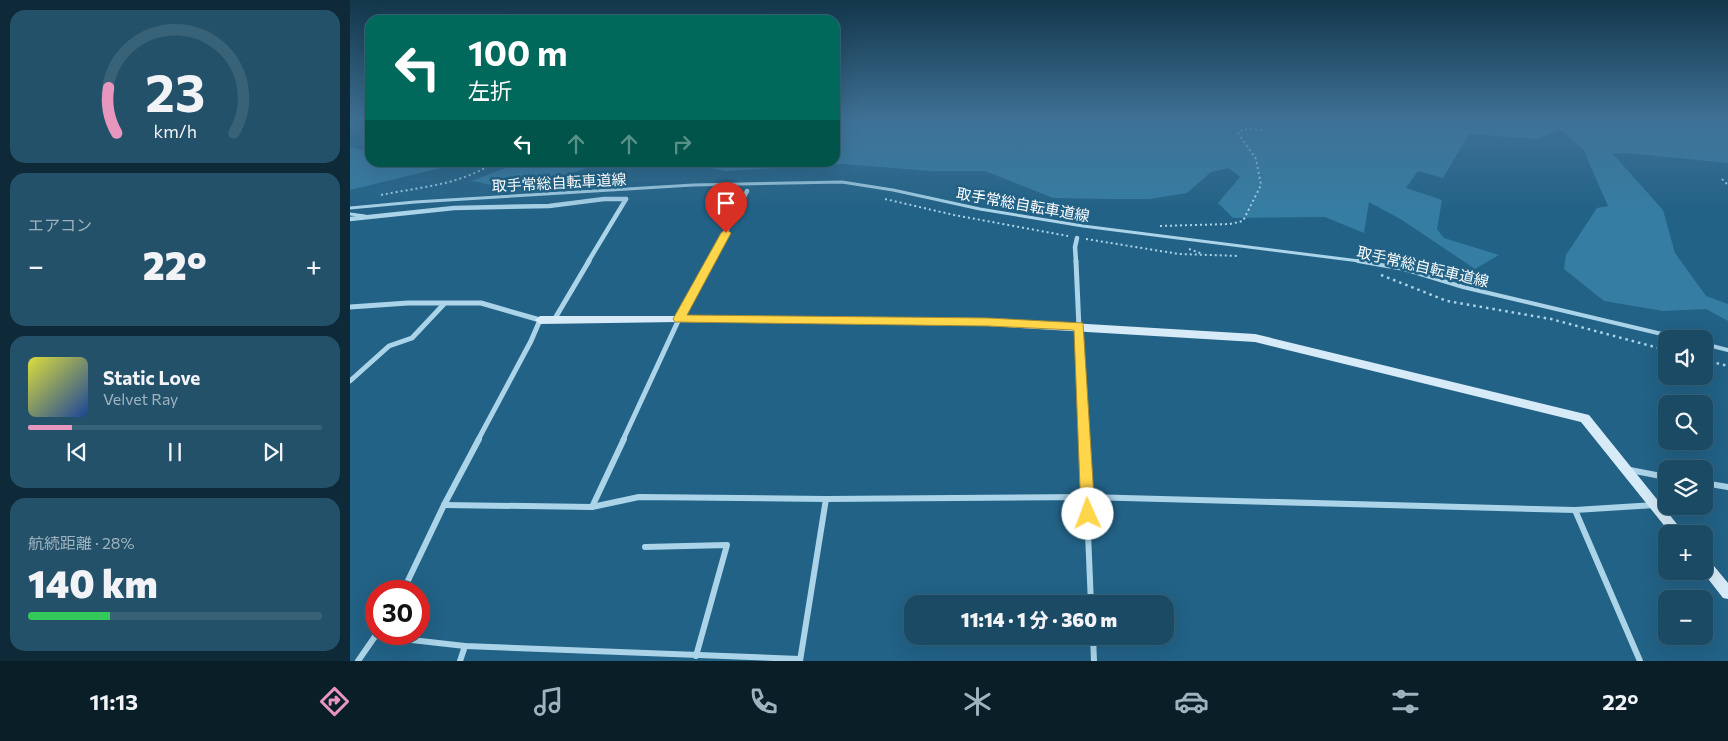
<!DOCTYPE html>
<html lang="ja">
<head>
<meta charset="utf-8">
<style>
	body { margin:0; font-family:Commissioner,"Noto Sans JP",sans-serif; background:#23516a; color:#f1f3f6; height:100vh; display:flex; flex-direction:column; font-size:19px; white-space:nowrap }
	* { box-sizing:border-box; margin:0 }
	p { font-size:16px; color:#9fb3bf }
	.icon { flex:none; width:28px; height:28px; fill:none; stroke:currentColor; stroke-width:2; stroke-linecap:round; stroke-linejoin:round }
	.map { position:relative; flex:1; overflow:hidden }
	.details { display:flex; flex-direction:column; gap:10px; padding:10px; background:#0e2937; width:350px }
	.details>* { flex:none }
	.banner { position:absolute; left:15px; top:15px; width:475px; height:152px; border-radius:15px; box-shadow:0 5px 20px #0002,0 0 0 1px #386278; background:#00695c; color:#fff; overflow:hidden }
	.controls { position:absolute; left:1308px; top:330px; display:grid; gap:10px }
	.controls a { display:grid; place-items:center; width:55px; height:55px; border-radius:10px; background:#1a4a64; box-shadow:0 5px 20px #0002,0 0 0 1px #386278; font-size:25px }
	.speed { position:absolute; left:15px; top:580px; display:flex; gap:10px; font-size:25px; font-weight:700; text-align:center }
	.speed>* { display:grid; place-content:center; width:65px; height:65px; border-radius:50%; background:#1a4a64; box-shadow:0 5px 20px #0002,0 0 0 1px #386278; line-height:1 }
	.speed .limit { border:8px solid #d22; background:#fff; color:#111 }
	.pin { position:absolute; display:grid; place-items:center; width:42px; height:42px; color:#fff; margin:-51px -21px; border-radius:50% 50% 50% 0; rotate:-45deg; box-shadow:0 0 5px #0007 }
	.pin .icon { rotate:45deg }
	.me { position:absolute; width:55px; margin:-28px; rotate:358deg; stroke-linejoin:round; filter:drop-shadow(0 0 4px #0008) }
	.turn { display:flex; align-items:center; gap:18px; height:105px; padding:0 20px; font-size:22px }
	.turn .icon { width:65px; height:65px; stroke-width:2.5 }
	.turn b { display:block; font-size:35px; line-height:42px }
	.lanes { display:flex; align-items:center; height:48px; padding:0 20px; background:#0003; justify-content:center; gap:25px; direction:ltr }
	.lanes .off { opacity:.35 }
	.big { font-size:38px; font-weight:800; line-height:1.1 }
	.details .tile { flex:1; display:flex; flex-direction:column; justify-content:center; gap:8px; min-width:0; padding:0 18px; border-radius:15px; background:#23516a }
	.details .dial { align-items:center; gap:0 }
	.dial svg { height:130px; overflow:visible; fill:none; stroke:#386278; stroke-width:7; stroke-linecap:round; text-anchor:middle }
	.dial text { fill:#f1f3f6; stroke:none }
	.song { display:flex; align-items:center; gap:15px }
	.cover { width:60px; height:60px; border-radius:8px; background:linear-gradient(135deg,hsl(60 70% 55%),hsl(220 70% 35%)) }
	.played { height:5px; border-radius:2px; background:linear-gradient(90deg,#e797bd 15%,#386278 15%) }
	.keys { display:flex; justify-content:space-around; direction:ltr }
	.heat { display:flex; justify-content:space-between; align-items:center; font-size:28px; direction:ltr }
	.charge { height:8px; border-radius:4px; background:linear-gradient(90deg,#34c759 28%,#386278 0) }
	.trip { position:absolute; left:554px; top:595px; width:270px; height:50px; border-radius:15px; background:#1a4a64; box-shadow:0 5px 20px #0002,0 0 0 1px #386278; font-weight:800; line-height:50px; text-align:center }
	.tab-bar { display:flex; height:80px; justify-content:space-around; align-items:center; background:#0a1e28; color:#9fb3bf }
	.tab-bar .icon { width:35px; height:35px }
	.tab-bar .selected { color:#e797bd }
	.tab-bar b { font-size:22px; color:#f1f3f6 }
	main { display:flex; flex:1; min-height:0 }
	.map>svg:first-child { display:block }
	.green { fill:#367da3 }
	.lines { fill:none; stroke-linecap:round; stroke-linejoin:round }
	.path-far1 { stroke:#abd4e9; stroke-width:2; stroke-dasharray:2 3; stroke-linecap:butt }
	.path { stroke:#abd4e9; stroke-width:2.5; stroke-dasharray:2.5 4; stroke-linecap:butt }
	.lane-far1 { stroke:#abd4e9; stroke-width:3 }
	.lane { stroke:#abd4e9; stroke-width:4 }
	.street-far2 { stroke:#abd4e9; stroke-width:4.5 }
	.street-far1 { stroke:#abd4e9; stroke-width:5 }
	.street { stroke:#abd4e9; stroke-width:6 }
	.secondary { fill:#d6ebf7; fill-rule:evenodd }
	.route { fill:#ffd54a; stroke:#a68a30 }
	.labels { text-anchor:middle; dominant-baseline:central; stroke-width:5; stroke-linejoin:round; paint-order:stroke }
	.street-label { font-size:15px; fill:#fff; stroke:#226286 }
</style>
</head>
<body>
<main>
<section class="details">
<div class="tile dial"><svg viewBox="0 0 100 80">
<path d="M14 69A42 42 0 1 1 86 69"/>
<path d="M14 69A42 42 0 0 1 9 41" stroke="#e797bd"/>
<text x="50" y="56" font-size="32" font-weight="700">23</text>
<text x="50" y="72" font-size="11">km/h</text>
</svg></div>
<div class="tile"><p>エアコン</p>
<div class="heat"><a>−</a><b class="big">22°</b><a>+</a></div>
</div>
<div class="tile">
<div class="song"><i class="cover"></i><div><b>Static Love</b><p>Velvet Ray</p></div></div>
<div class="played"></div>
<div class="keys"><svg class="icon" aria-label="previous" viewBox="0 0 24 24"><path d="M18 5L8 12l10 7zM5 5v14"/></svg><svg class="icon" aria-label="pause" viewBox="0 0 24 24"><path d="M8 5v14M16 5v14"/></svg><svg class="icon" aria-label="next" viewBox="0 0 24 24"><path d="M6 5l10 7-10 7zM19 5v14"/></svg></div>
</div>
<div class="tile"><p>航続距離 · 28%</p><b class="big">140 km</b><div class="charge"></div></div>
</section>
<div class="map">
<svg width="1378" height="661" viewBox="0 0 1378 661">
	<rect width="100%" height="100%" fill="#226286"/>
	<g class="green">
		<path d="M485,119H883L908,127L905,119H1378V163L1276,153L1263,154L1313,210L1325,253L1356,296L1378,304V321L1356,309L1313,311L1254,301L1214,269L1216,255L1247,208L1258,206L1233,149L1210,129L1188,139L1119,134L1093,178L1068,171L1056,188L1092,200L1087,229L1094,238L1149,255L1125,269L1052,220L1019,202L1014,233L975,217L883,218L868,203L890,177L879,168L861,172L837,193L800,199H763L703,198L635,171H581L492,164L375,171L354,166L352,163L485,162Z"/>
		<path d="M0,147L20,152V162L98,163L90,168L0,190Z"/>
		<path d="M169,163V162L246,163C238,172 162,187 148,186C139,185 130,182 121,181Z"/>
	</g>
	<g class="lines">
		<g class="path-far1">
			<path d="M1372,179L1378,185"/>
			<path d="M31,195C69,187 112,185 144,162"/>
			<path d="M535,199L604,215L718,236"/>
			<path d="M810,226L880,224L893,221L911,185L906,159L888,133L893,129L915,130"/>
			<path d="M736,239L829,254L889,256"/>
			<path d="M839,249L853,254"/>
		</g>
		<g class="path">
			<path d="M1031,275L1097,301L1201,319L1316,350"/>
			<path d="M1354,360L1378,366"/>
		</g>
		<g class="lane-far1">
			<path d="M0,208L65,202L343,185L492,182L543,190L630,209L733,226L1017,262"/>
			<path d="M0,214L15,216"/>
		</g>
		<g class="lane">
			<path d="M1008,261L1054,269L1113,287L1333,339"/>
			<path d="M1354,344L1378,350"/>
		</g>
		<g class="street-far2">
			<path d="M0,219L104,208L199,206L254,199H276"/>
			<path d="M238,262L276,199"/>
			<path d="M360,262L397,191"/>
			<path d="M726,262L725,247L727,238"/>
		</g>
		<g class="street-far1">
			<path d="M726,261L734,440"/>
			<path d="M0,307L58,303H131L190,320L181,341L128,440"/>
			<path d="M204,320L239,261"/>
			<path d="M0,381L39,346L62,338L94,304"/>
			<path d="M273,440L329,319L361,261"/>
		</g>
		<g class="street">
			<path d="M734,439L741,604"/>
			<path d="M1280,470L1316,477"/>
			<path d="M1354,483L1378,487"/>
			<path d="M94,505L242,507L289,497L476,499L737,497L1225,510L1305,505"/>
			<path d="M242,507L274,439"/>
			<path d="M1225,510L1290,661"/>
			<path d="M295,547L377,545L346,656"/>
			<path d="M53,591L94,505L129,439"/>
			<path d="M26,636L115,646L450,659"/>
			<path d="M743,636L744,661"/>
			<path d="M8,661L26,635"/>
			<path d="M110,661L115,646"/>
			<path d="M450,661L476,499"/>
		</g>
		<g class="secondary">
			<path d="M190,316H329L638,318L905,334L1239,415L1335,534H1321L1231,422L905,342L638,326L329,322L190,324L185,320Z"/>
			<path d="M1354,558L1359,560L1378,583V599L1373,598L1352,571H1354Z"/>
		</g>
	</g>
	<linearGradient id="sky" x2="0" y2="1"><stop stop-color="#13364a"/><stop offset="0.56" stop-color="#3e7195"/><stop offset="1" stop-color="#3e7195" stop-opacity="0"/></linearGradient>
	<rect width="1378" height="212" fill="url(#sky)"/>
	<path class="route" d="M376,229L381,233L337,315L638,318L733,323L745,514L743,519L738,521L733,519L731,514L724,330L638,326L325,322L323,319L371,233Z"/>
	<g class="labels">
		<g class="street-label">
			<text transform="translate(209 182) rotate(-3)">取手常総自転車道線</text>
			<text transform="translate(673 204) rotate(10)">取手常総自転車道線</text>
			<text transform="translate(1073 266) rotate(13)">取手常総自転車道線</text>
		</g>
	</g>
</svg>
<div class="controls">
<a><svg class="icon" aria-label="sound" viewBox="0 0 24 24"><path d="M4 9h4l5-4v14l-5-4H4zM17 9q2 3 0 6"/></svg></a>
<a><svg class="icon" aria-label="search" viewBox="0 0 24 24"><circle cx="10" cy="10" r="6"/><path d="M15 15l6 6"/></svg></a>
<a><svg class="icon" aria-label="layers" viewBox="0 0 24 24"><path d="M12 4l9 5-9 5-9-5zM3 14l9 5 9-5"/></svg></a>
<a>+</a>
<a>−</a>
</div>
<div class="speed"><div class="limit">30</div></div>
<div class="pin" style="left:376px;top:233px;background:#d93025"><svg class="icon" aria-label="arrive" viewBox="0 0 24 24"><path d="M6 21V4h12l-3 4 3 4H6"/></svg></div>
<svg class="me" style="left:738px;top:514px" viewBox="-20 -20 40 40"><circle r="19" fill="#fff"/><path d="M0-13L10 11 0 6-10 11z" fill="#ffd54a"/></svg>
<div class="trip">11:14 · 1 分 · 360 m</div>
<div class="banner">
<div class="turn"><svg class="icon" aria-label="left" viewBox="0 0 24 24"><path d="M17 20v-9H6M10 6l-5 5 5 5"/></svg><div><b>100 m</b>左折</div></div>
<div class="lanes"><svg class="icon" aria-label="left" viewBox="0 0 24 24"><path d="M17 20v-9H6M10 6l-5 5 5 5"/></svg><svg class="icon off" aria-label="ahead" viewBox="0 0 24 24"><path d="M12 20V5M6 11l6-6 6 6"/></svg><svg class="icon off" aria-label="ahead" viewBox="0 0 24 24"><path d="M12 20V5M6 11l6-6 6 6"/></svg><svg class="icon off" aria-label="right" viewBox="0 0 24 24"><path d="M7 20v-9h11M14 6l5 5-5 5"/></svg></div>
</div>
</div>
</main>
<nav class="tab-bar">
<b>11:13</b>
<svg class="icon selected" aria-label="directions" viewBox="0 0 24 24"><path d="M12 3l9 9-9 9-9-9zM9 14v-3h6M13 9l2 2-2 2"/></svg>
<svg class="icon" aria-label="music" viewBox="0 0 24 24"><path d="M9 18V5l10-2v13"/><circle cx="6" cy="18" r="3"/><circle cx="16" cy="16" r="3"/></svg>
<svg class="icon" aria-label="phone" viewBox="0 0 24 24"><path d="M5 4h4l2 5-3 2q2 4 5 5l2-3 5 2v4C11 20 4 13 5 4z"/></svg>
<svg class="icon" aria-label="climate" viewBox="0 0 24 24"><path d="M12 3v18M4 7l16 10M4 17L20 7"/></svg>
<svg class="icon" aria-label="car" viewBox="0 0 24 24"><path d="M5 17H2v-5l4-1 3-4h7l3 4 3 1v5h-3M9 17h6M6 11h13"/><circle cx="7" cy="17" r="2"/><circle cx="17" cy="17" r="2"/></svg>
<svg class="icon" aria-label="filters" viewBox="0 0 24 24"><path d="M4 7h16M4 17h16"/><circle cx="9" cy="7" r="2"/><circle cx="15" cy="17" r="2"/></svg>
<b>22°</b>
</nav>
</body>
</html>
